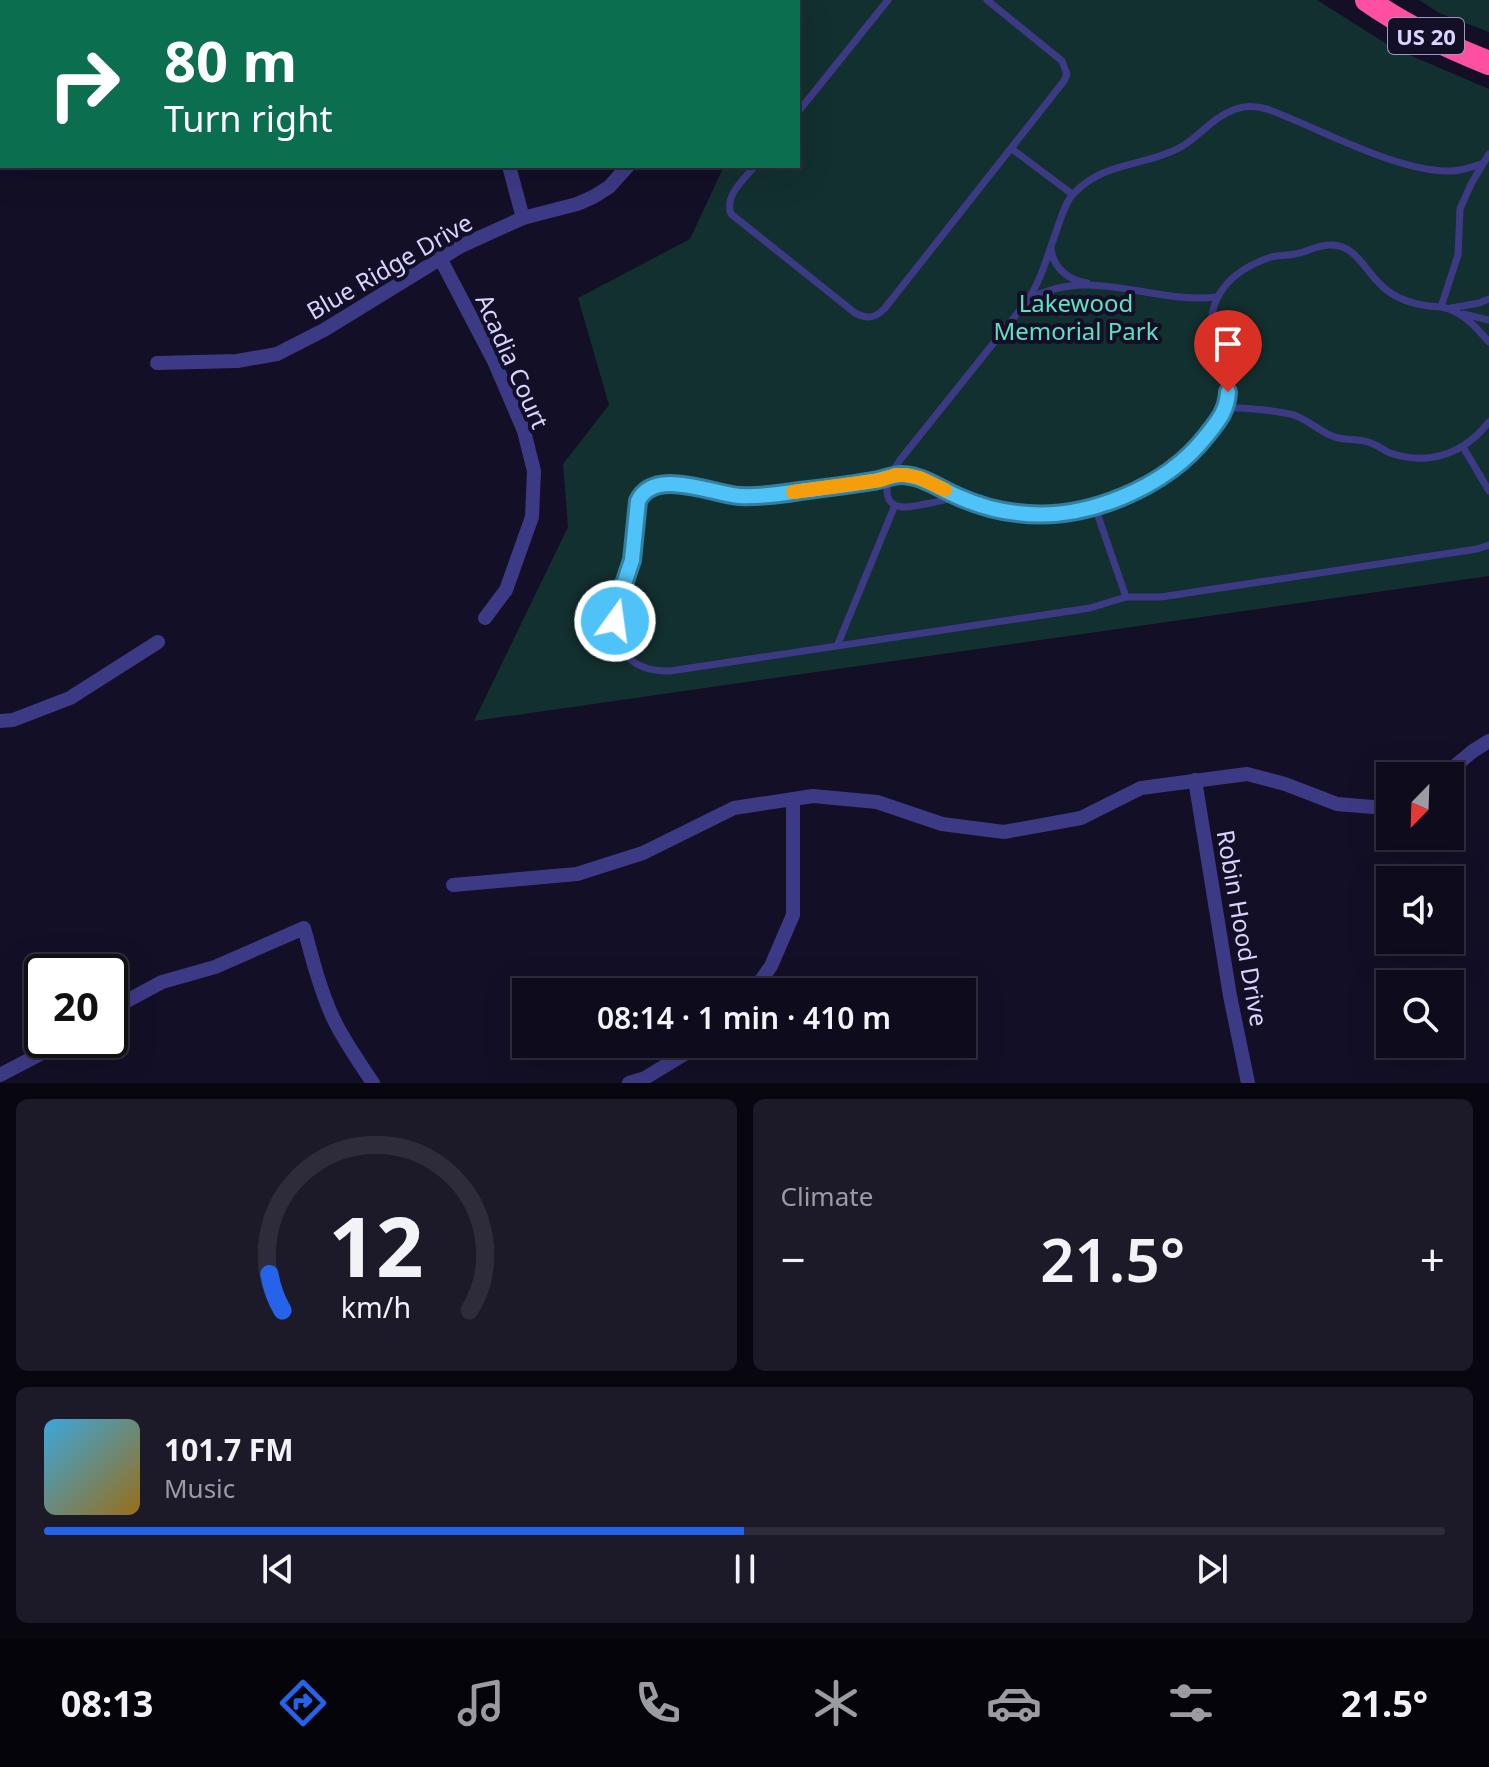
<!DOCTYPE html>
<html lang="en">
<head>
<meta charset="utf-8">
<style>
	body { margin:0; font-family:"Noto Sans",sans-serif; background:#1c1929; color:#f1f3f6; height:100vh; display:flex; flex-direction:column; font-size:30px; white-space:nowrap }
	* { box-sizing:border-box; margin:0 }
	p { font-size:26px; color:#9b9ba3 }
	.icon { flex:none; width:44px; height:44px; fill:none; stroke:currentColor; stroke-width:2; stroke-linecap:round; stroke-linejoin:round }
	.map { position:relative; height:1083px; overflow:hidden }
	.details { display:flex; flex-direction:column; gap:16px; padding:16px; background:#08060f; flex:1 }
	.details>* { flex:none }
	.top-card { position:absolute; left:0px; top:0px; width:800px; height:168px; box-shadow:0 8px 32px #0002,0 0 0 2px #2e2b3b; background:#0b6e4f; color:#fff; overflow:hidden }
	.needle { width:52px; rotate:203deg }
	.buttons { position:absolute; left:1376px; top:762px; display:grid; gap:16px }
	.buttons a { display:grid; place-items:center; width:88px; height:88px; border-radius:0px; background:#0e0b1c; box-shadow:0 8px 32px #0002,0 0 0 2px #2e2b3b; font-size:40px }
	.speed { position:absolute; left:24px; top:954px; display:flex; gap:16px; font-size:40px; font-weight:700; text-align:center }
	.speed>* { display:grid; place-content:center; width:104px; height:104px; border-radius:50%; background:#0e0b1c; box-shadow:0 8px 32px #0002,0 0 0 2px #2e2b3b; line-height:1 }
	.speed .limit { border:4px solid #111; border-radius:12px; background:#fff; color:#111 }
	.pin { position:absolute; display:grid; place-items:center; width:68px; height:68px; color:#fff; margin:-82px -34px; border-radius:50% 50% 50% 0; rotate:-45deg; box-shadow:0 0 8px #0007 }
	.pin .icon { rotate:45deg }
	.me { position:absolute; width:88px; margin:-44px; rotate:14deg; stroke-linejoin:round; filter:drop-shadow(0 0 6px #0008) }
	.turn { display:flex; align-items:center; gap:28px; height:168px; padding:0 32px; font-size:36px }
	.turn .icon { width:104px; height:104px; stroke-width:2.5 }
	.turn b { display:block; font-size:56px; line-height:68px }
	.big { font-size:60px; font-weight:600; line-height:1.1 }
	.details .card { flex:1; display:flex; flex-direction:column; justify-content:center; gap:12px; min-width:0; padding:0 28px; border-radius:12px; background:#1c1929 }
	.details .dial { align-items:center; gap:0 }
	.dial svg { height:208px; overflow:visible; fill:none; stroke:#2e2b3b; stroke-width:7; stroke-linecap:round; text-anchor:middle }
	.dial text { fill:#f1f3f6; stroke:none }
	.song { display:flex; align-items:center; gap:24px }
	.cover { width:96px; height:96px; border-radius:12px; background:linear-gradient(135deg,hsl(200 70% 55%),hsl(40 70% 35%)) }
	.played { height:8px; border-radius:4px; background:linear-gradient(90deg,#2563eb 50%,#2e2b3b 50%) }
	.keys { display:flex; justify-content:space-around; direction:ltr }
	.heat { display:flex; justify-content:space-between; align-items:center; font-size:44px; direction:ltr }
	.details .tiles { flex:1; display:grid; gap:16px; grid-template-columns:1fr 1fr }
	.card:last-child { grid-column:span 2 }
	.trip { position:absolute; left:512px; top:978px; width:464px; height:80px; border-radius:0px; background:#0e0b1c; box-shadow:0 8px 32px #0002,0 0 0 2px #2e2b3b; font-weight:600; line-height:80px; text-align:center }
	.tab-bar { display:flex; height:128px; justify-content:space-around; align-items:center; background:#06040b; color:#9b9ba3 }
	.tab-bar .icon { width:56px; height:56px }
	.tab-bar .selected { color:#2563eb }
	.tab-bar b { font-size:36px; color:#f1f3f6 }
	.map>svg:first-child { display:block }
	.green { fill:#12302f }
	.lines { fill:none; stroke-linecap:round; stroke-linejoin:round }
	.lane { stroke:#3d3a85; stroke-width:7 }
	.street { stroke:#3d3a85; stroke-width:14 }
	.highway { stroke:#ff4fa3; stroke-width:24 }
	.route-casing { stroke:#337fa1; stroke-width:20 }
	.route { stroke:#4fc3f7; stroke-width:14 }
	.slow { stroke:#f59e0b; stroke-width:14 }
	.labels { text-anchor:middle; dominant-baseline:central; stroke-width:8; stroke-linejoin:round; paint-order:stroke }
	.shield { fill:#130f26; stroke:#9e99be; stroke-width:2 }
	.shield-label { font-size:22px; font-weight:bold; fill:#d9d4ff }
	.street-label { font-size:24px; fill:#d9d4ff; stroke:#130f26 }
	.park-label { font-size:24px; fill:#5fe0c0; stroke:#130f26 }
</style>
</head>
<body>
<div class="map">
<svg width="1489" height="1083" viewBox="0 0 1489 1083">
	<rect width="100%" height="100%" fill="#130f26"/>
	<g class="green">
		<path d="M786,0H1317L1393,48L1489,89V576L474,721L568,527L563,464L609,405L578,298L690,239L724,166H798V2H783Z"/>
		<path d="M1419,0H1489V32L1439,13Z"/>
	</g>
	<g class="lines">
		<g class="lane">
			<path d="M798,112L888,0"/>
			<path d="M1012,149L1072,194"/>
			<path d="M1489,154L1471,184L1460,209L1458,255L1441,307C1461,310 1476,327 1489,342"/>
			<path d="M755,166C744,179 724,196 731,214L855,313C867,319 875,319 885,308L1064,81L1067,74L1062,61L987,0"/>
			<path d="M1051,248C1053,268 1068,280 1087,283"/>
			<path d="M1030,299C1090,265 1154,305 1217,297"/>
			<path d="M1441,307C1418,306 1396,301 1380,284C1364,269 1355,244 1330,245C1317,245 1307,252 1295,254C1286,256 1279,255 1271,257C1233,270 1206,295 1212,337C1216,359 1230,380 1227,402C1225,414 1216,423 1209,433C1171,481 1101,515 1039,515C1012,515 982,508 957,496C941,488 925,478 907,475C895,473 884,479 872,481C833,487 783,497 745,496C716,495 655,467 638,501C634,519 636,539 632,557C628,576 619,593 616,612C610,650 633,672 670,671L1090,608L1126,597H1161L1477,549L1489,545"/>
			<path d="M1451,308L1479,303L1489,299"/>
			<path d="M1464,314L1489,320"/>
			<path d="M1226,407C1248,409 1272,409 1294,415C1308,420 1318,430 1332,436C1343,441 1356,438 1368,442C1376,444 1383,450 1390,453C1429,466 1464,454 1489,422"/>
			<path d="M1463,447L1489,491"/>
			<path d="M959,497C945,499 914,508 902,507C875,503 891,472 900,460L1028,300C1042,278 1049,251 1058,226C1062,215 1066,201 1074,193C1107,160 1145,167 1181,147C1200,136 1214,116 1236,109C1246,105 1256,106 1267,109C1319,128 1396,172 1451,171C1462,171 1471,167 1482,164"/>
			<path d="M1095,507L1126,597"/>
			<path d="M837,646L895,505"/>
		</g>
		<g class="street">
			<path d="M661,0L662,2"/>
			<path d="M0,14L2,5"/>
			<path d="M509,166L523,218"/>
			<path d="M440,258L494,361L524,431L534,471L532,517L506,590L485,618"/>
			<path d="M157,363L237,361L277,354L324,330L461,246L523,218L577,204L593,197L609,187L628,166"/>
			<path d="M0,721L13,720L70,698L158,642"/>
			<path d="M1443,776L1473,751L1489,741"/>
			<path d="M1195,780L1230,996L1248,1083"/>
			<path d="M453,885L577,874L643,853L734,808L813,796L877,802L942,824L1004,832L1081,818L1141,788L1247,774L1285,784L1337,804L1373,807L1390,803"/>
			<path d="M753,992L771,966L793,915V799"/>
			<path d="M110,1010L162,982L215,967L304,928C312,958 320,989 333,1018C344,1041 359,1062 373,1083"/>
			<path d="M0,1075L67,1040"/>
			<path d="M629,1083L645,1078L701,1044"/>
		</g>
		<path class="highway" d="M1367,0C1405,27 1446,46 1489,63"/>
	</g>
	<g class="lines">
		<defs>
			<path id="route" d="M615,621L618,602L632,560L638,501C654,467 712,494 740,496C760,497 781,494 800,491C825,488 849,485 873,481C883,480 893,474 903,475C923,476 940,489 959,497C977,505 997,511 1017,513C1084,522 1166,488 1207,435C1218,421 1227,411 1228,392"/>
		</defs>
		<use href="#route" class="route-casing"/>
		<use href="#route" class="route"/>
		<path class="slow" d="M793,492L881,480L895,475H906L920,478L945,490"/>
	</g>
	<g class="labels">
		<rect class="shield" x="1388" y="18" width="76" height="36" rx="6"/>
		<g class="shield-label">
			<text x="1426" y="36">US 20</text>
		</g>
		<g class="street-label">
			<text transform="translate(389 266) rotate(-30)">Blue Ridge Drive</text>
			<text transform="translate(513 361) rotate(66)">Acadia Court</text>
			<text transform="translate(1243 928) rotate(80)">Robin Hood Drive</text>
		</g>
		<g class="park-label">
			<text x="1076" y="302">Lakewood<tspan x="1076" dy="28">Memorial Park</tspan></text>
		</g>
	</g>
</svg>
<div class="buttons">
<a><svg class="needle" viewBox="-14 -14 28 28"><path d="M0-13l5 13h-10z" fill="#e53935"/><path d="M0 13l5-13h-10z" fill="#9b9ba3"/></svg></a>
<a><svg class="icon" aria-label="sound" viewBox="0 0 24 24"><path d="M4 9h4l5-4v14l-5-4H4zM17 9q2 3 0 6"/></svg></a>
<a><svg class="icon" aria-label="search" viewBox="0 0 24 24"><circle cx="10" cy="10" r="6"/><path d="M15 15l6 6"/></svg></a>
</div>
<div class="speed"><div class="limit">20</div></div>
<div class="pin" style="left:1228px;top:392px;background:#d93025"><svg class="icon" aria-label="arrive" viewBox="0 0 24 24"><path d="M6 21V4h12l-3 4 3 4H6"/></svg></div>
<svg class="me" style="left:615px;top:621px" viewBox="-20 -20 40 40"><circle r="17" fill="#4fc3f7" stroke="#fff" stroke-width="3"/><path d="M0-11L8 9 0 5-8 9z" fill="#fff"/></svg>
<div class="trip">08:14 · 1 min · 410 m</div>
<div class="top-card">
<div class="turn"><svg class="icon" aria-label="right" viewBox="0 0 24 24"><path d="M7 20v-9h11M14 6l5 5-5 5"/></svg><div><b>80 m</b>Turn right</div></div>
</div>
</div>
<section class="details">
<div class="tiles">
<div class="card dial"><svg viewBox="0 0 100 80">
<path d="M14 69A42 42 0 1 1 86 69"/>
<path d="M14 69A42 42 0 0 1 9 55" stroke="#2563eb"/>
<text x="50" y="56" font-size="32" font-weight="700">12</text>
<text x="50" y="72" font-size="11">km/h</text>
</svg></div>
<div class="card"><p>Climate</p>
<div class="heat"><a>−</a><b class="big">21.5°</b><a>+</a></div>
</div>
<div class="card">
<div class="song"><i class="cover"></i><div><b>101.7 FM</b><p>Music</p></div></div>
<div class="played"></div>
<div class="keys"><svg class="icon" aria-label="previous" viewBox="0 0 24 24"><path d="M18 5L8 12l10 7zM5 5v14"/></svg><svg class="icon" aria-label="pause" viewBox="0 0 24 24"><path d="M8 5v14M16 5v14"/></svg><svg class="icon" aria-label="next" viewBox="0 0 24 24"><path d="M6 5l10 7-10 7zM19 5v14"/></svg></div>
</div>
</div>
</section>
<nav class="tab-bar">
<b>08:13</b>
<svg class="icon selected" aria-label="directions" viewBox="0 0 24 24"><path d="M12 3l9 9-9 9-9-9zM9 14v-3h6M13 9l2 2-2 2"/></svg>
<svg class="icon" aria-label="music" viewBox="0 0 24 24"><path d="M9 18V5l10-2v13"/><circle cx="6" cy="18" r="3"/><circle cx="16" cy="16" r="3"/></svg>
<svg class="icon" aria-label="phone" viewBox="0 0 24 24"><path d="M5 4h4l2 5-3 2q2 4 5 5l2-3 5 2v4C11 20 4 13 5 4z"/></svg>
<svg class="icon" aria-label="climate" viewBox="0 0 24 24"><path d="M12 3v18M4 7l16 10M4 17L20 7"/></svg>
<svg class="icon" aria-label="car" viewBox="0 0 24 24"><path d="M5 17H2v-5l4-1 3-4h7l3 4 3 1v5h-3M9 17h6M6 11h13"/><circle cx="7" cy="17" r="2"/><circle cx="17" cy="17" r="2"/></svg>
<svg class="icon" aria-label="filters" viewBox="0 0 24 24"><path d="M4 7h16M4 17h16"/><circle cx="9" cy="7" r="2"/><circle cx="15" cy="17" r="2"/></svg>
<b>21.5°</b>
</nav>
</body>
</html>
